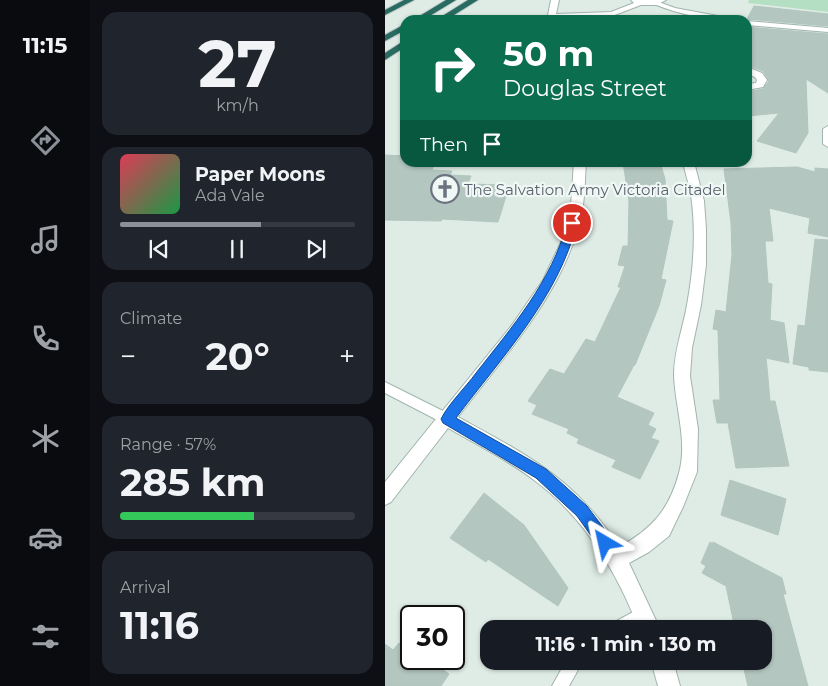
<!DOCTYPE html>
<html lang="en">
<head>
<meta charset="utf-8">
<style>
	body { margin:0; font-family:Montserrat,sans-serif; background:#20242c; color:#f1f3f6; height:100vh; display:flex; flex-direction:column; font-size:19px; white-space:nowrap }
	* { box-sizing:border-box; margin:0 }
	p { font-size:16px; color:#9ea1a6 }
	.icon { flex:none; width:28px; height:28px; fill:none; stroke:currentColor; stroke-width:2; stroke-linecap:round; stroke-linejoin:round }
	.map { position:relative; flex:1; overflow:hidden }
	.sheet { display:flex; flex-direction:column; gap:12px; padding:12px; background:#0d0f14; width:295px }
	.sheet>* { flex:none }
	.banner { position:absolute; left:15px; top:15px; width:352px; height:152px; border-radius:15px; box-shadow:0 1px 4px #0004; background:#0b6e4f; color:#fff; overflow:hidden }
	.speed { position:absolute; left:15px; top:605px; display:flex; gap:10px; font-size:25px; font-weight:700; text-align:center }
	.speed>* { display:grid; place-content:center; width:65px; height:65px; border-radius:50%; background:#171b24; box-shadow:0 1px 4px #0004; line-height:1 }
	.speed .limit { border:2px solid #111; border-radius:8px; background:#fff; color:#111 }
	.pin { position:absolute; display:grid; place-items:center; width:42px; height:42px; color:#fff; margin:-21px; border:2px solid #fff; border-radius:50%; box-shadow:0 1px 5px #0007 }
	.me { position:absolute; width:55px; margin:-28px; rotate:324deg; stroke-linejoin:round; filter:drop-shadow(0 0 4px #0008) }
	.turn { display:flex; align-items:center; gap:18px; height:105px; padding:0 20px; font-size:22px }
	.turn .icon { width:65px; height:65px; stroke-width:2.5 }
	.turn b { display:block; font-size:35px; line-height:42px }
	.then { display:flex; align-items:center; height:48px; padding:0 20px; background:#0003; gap:10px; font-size:19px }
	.big { font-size:38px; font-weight:700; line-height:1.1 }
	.sheet .tile { flex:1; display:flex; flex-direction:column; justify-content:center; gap:8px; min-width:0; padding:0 18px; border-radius:15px; background:#20242c }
	.sheet .dial { align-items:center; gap:0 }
	.dial b { font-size:65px; line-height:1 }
	.song { display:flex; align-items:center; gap:15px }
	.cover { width:60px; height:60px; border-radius:8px; background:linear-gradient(135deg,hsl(350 70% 55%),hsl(140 70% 35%)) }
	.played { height:5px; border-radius:2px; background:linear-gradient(90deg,#8c9099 60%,#363941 60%) }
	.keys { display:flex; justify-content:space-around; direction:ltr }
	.heat { display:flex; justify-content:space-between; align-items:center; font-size:28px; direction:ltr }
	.charge { height:8px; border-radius:4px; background:linear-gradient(90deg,#34c759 57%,#363941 0) }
	.trip { position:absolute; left:95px; top:620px; width:292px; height:50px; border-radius:15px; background:#171b24; box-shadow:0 1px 4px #0004; font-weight:700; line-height:50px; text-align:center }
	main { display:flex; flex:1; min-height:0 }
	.menu { display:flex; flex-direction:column; width:90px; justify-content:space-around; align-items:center; background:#090b0e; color:#9ea1a6 }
	.menu .icon { width:35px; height:35px }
	.menu .on { color:#8c9099 }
	.menu b { font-size:22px; color:#f1f3f6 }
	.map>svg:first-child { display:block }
	.green { fill:#b5dfc3 }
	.building { fill:#b4c6c0; stroke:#b1c6be }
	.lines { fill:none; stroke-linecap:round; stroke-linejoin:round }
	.service-casing { stroke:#a1b4ae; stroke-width:2 }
	.minor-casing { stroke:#a1b4ae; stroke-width:2 }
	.motorway-casing { stroke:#c0c9c7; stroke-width:2 }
	.service { fill:#fff; fill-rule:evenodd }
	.minor { fill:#fff; fill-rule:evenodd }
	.motorway { fill:#286b61; fill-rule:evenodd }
	.route { fill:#1a73e8; stroke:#114b97 }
	.labels { text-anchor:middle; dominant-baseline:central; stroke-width:4.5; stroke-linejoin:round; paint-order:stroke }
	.far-worship-label { font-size:15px; fill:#5b616d; stroke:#eff8f4; text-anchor:start }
</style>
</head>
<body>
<main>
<nav class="menu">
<b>11:15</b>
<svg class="icon on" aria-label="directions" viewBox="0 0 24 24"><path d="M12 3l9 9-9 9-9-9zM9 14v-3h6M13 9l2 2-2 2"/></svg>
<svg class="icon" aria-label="music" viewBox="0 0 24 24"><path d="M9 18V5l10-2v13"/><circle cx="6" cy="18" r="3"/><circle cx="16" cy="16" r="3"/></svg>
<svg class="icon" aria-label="phone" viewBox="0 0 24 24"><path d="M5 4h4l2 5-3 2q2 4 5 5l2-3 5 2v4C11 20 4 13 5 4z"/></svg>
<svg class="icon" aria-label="climate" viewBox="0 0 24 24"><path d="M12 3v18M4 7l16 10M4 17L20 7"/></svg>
<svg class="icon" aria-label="car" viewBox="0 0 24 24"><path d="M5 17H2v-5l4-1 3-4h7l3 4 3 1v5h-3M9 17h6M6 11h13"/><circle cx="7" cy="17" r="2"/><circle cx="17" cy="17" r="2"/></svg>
<svg class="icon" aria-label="filters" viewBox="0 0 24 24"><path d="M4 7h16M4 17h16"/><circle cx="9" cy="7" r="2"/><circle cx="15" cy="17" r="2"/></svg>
</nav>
<section class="sheet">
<div class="tile dial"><b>27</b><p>km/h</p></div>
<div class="tile">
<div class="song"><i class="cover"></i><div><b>Paper Moons</b><p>Ada Vale</p></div></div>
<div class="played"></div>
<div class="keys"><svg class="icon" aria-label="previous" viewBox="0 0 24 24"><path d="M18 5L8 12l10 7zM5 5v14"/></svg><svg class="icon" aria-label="pause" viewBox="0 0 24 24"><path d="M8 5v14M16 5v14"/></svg><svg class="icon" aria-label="next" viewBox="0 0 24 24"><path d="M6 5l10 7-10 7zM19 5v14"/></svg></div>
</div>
<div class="tile"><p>Climate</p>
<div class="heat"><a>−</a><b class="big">20°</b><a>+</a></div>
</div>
<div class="tile"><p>Range · 57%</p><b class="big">285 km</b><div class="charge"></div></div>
<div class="tile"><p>Arrival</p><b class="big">11:16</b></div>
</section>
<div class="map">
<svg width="443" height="686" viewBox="0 0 443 686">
	<rect width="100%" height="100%" fill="#dfece6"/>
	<path class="green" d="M364,0H443V12L363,3Z"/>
	<g class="building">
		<path d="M369,6L443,14V26L362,19Z"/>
		<path d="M362,27L443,34V93L421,79L423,133L411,153L372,141L394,113L362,116V92L378,89L384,81L378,71L362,65Z"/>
		<path d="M0,155L20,156V162H50L47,170L67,171L65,175L86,176L83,184L120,185L118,193H122L113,222L57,219L56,221L0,220Z"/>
		<path d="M238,162H275L280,179L282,220L288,221L276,279L281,280L274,306L250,365H249L232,397L269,413L263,425L271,429L266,438L274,441L255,479L227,467L231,460L192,443L194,439L182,433L184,429L147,414L152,405L143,401L165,369L179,374L201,339L210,342L236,287H233L240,266L233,265L238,246H243L244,201Z"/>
		<path d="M412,167L430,172V168L443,169V237L423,233L425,218L384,208L388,241H380L383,283L387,284L385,320L399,323L404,363L381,358L382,367L385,401H390L404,466L351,468L343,423H332L328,400H335L333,330L328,329L331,310L341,312L347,255L346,223L339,169Z"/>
		<path d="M430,239L443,240V372L424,370V367L408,364L413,325L420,326Z"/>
		<path d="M345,480L401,499L393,535L336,515Z"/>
		<path d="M99,493L139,525L183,588L173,606L103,559L101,562L65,538Z"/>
		<path d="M325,542L328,544V542L397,578L401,594H398L423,686H363L357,661H379V629H350L341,586L317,573L321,566L316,563Z"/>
		<path d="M14,643L26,651V659H43L64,674L56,686H0V644L8,650Z"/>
	</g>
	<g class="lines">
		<defs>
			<g id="service">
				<path d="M271,1L290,8L354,20C326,20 295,15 269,4V2Z"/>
				<path d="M362,21L443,28V32L362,25Z"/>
				<path d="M0,382L66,415L68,419L66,423L62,424L58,423L0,393Z"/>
				<path d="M259,606L264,609L267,614C260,630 241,629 226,629L228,623Z"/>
				<path d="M181,661H198L184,686H167Z"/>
			</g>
			<g id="minor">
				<path d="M166,0H174L171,14L226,12L249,3L246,0H281L271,5H256L227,16L162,20Z"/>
				<path d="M362,67L377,73L382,80L378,87L362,90V84L371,83L372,80L370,77L362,74Z"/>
				<path d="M443,126V147L438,144V129Z"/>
				<path d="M189,162H201C200,176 200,191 198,205C186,285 120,355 73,417C142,455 190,478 234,547C267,529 284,510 294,473C303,440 290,408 289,375C289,351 298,328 302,305C308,272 311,237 307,203C306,190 301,176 298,162H309L319,201L321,229V265L316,305L307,348L305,376L313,429L312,472L298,507L284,536L264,552L244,563L275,629H254C232,572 199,517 149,480C123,460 92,445 63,428L6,502L0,505V482L127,325L158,280L176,242L186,205Z"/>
				<path d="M266,661H288L295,686H273Z"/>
			</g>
			<g id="motorway">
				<path d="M19,0H29L0,15V10Z"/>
				<path d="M61,0H71L38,20H28Z"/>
				<path d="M83,0H93L61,20H51Z"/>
				<path d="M20,24V30L0,41V35Z"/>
				<path d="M20,40V47L0,60V53Z"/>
			</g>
		</defs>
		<use href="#service" class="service-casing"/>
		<use href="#minor" class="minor-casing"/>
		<use href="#motorway" class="motorway-casing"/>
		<use href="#service" class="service"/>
		<use href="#minor" class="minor"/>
		<use href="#motorway" class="motorway"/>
	</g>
	<path class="route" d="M187,220L192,223C174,297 116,358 71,418L161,469L202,506L226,538L228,543L226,548L220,550L215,548L192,516L151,478L58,423L56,419C64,403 80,388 91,373C127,327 167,281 182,223Z"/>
	<defs>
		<symbol id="church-ring" viewBox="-11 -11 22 22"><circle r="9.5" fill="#eff8f4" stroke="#6b7280" stroke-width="1.5"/><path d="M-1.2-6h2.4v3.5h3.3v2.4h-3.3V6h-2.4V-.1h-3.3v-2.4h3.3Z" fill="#6b7280"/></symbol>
	</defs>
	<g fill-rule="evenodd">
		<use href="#church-ring" x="44" y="173" width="32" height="32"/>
	</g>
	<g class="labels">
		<g class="far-worship-label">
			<text x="79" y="189">The Salvation Army Victoria Citadel</text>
		</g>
	</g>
</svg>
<div class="speed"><div class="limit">30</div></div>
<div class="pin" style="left:187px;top:223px;background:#d93025"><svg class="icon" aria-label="arrive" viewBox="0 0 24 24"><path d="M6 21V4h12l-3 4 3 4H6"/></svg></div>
<svg class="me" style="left:220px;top:543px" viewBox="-20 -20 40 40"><path d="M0-17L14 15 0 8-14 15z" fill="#1a73e8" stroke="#fff" stroke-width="4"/></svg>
<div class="trip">11:16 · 1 min · 130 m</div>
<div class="banner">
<div class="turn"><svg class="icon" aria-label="right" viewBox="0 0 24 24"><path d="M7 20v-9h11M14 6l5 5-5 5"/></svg><div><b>50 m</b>Douglas Street</div></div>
<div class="then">Then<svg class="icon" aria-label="arrive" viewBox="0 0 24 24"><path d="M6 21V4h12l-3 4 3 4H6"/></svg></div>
</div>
</div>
</main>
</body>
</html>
